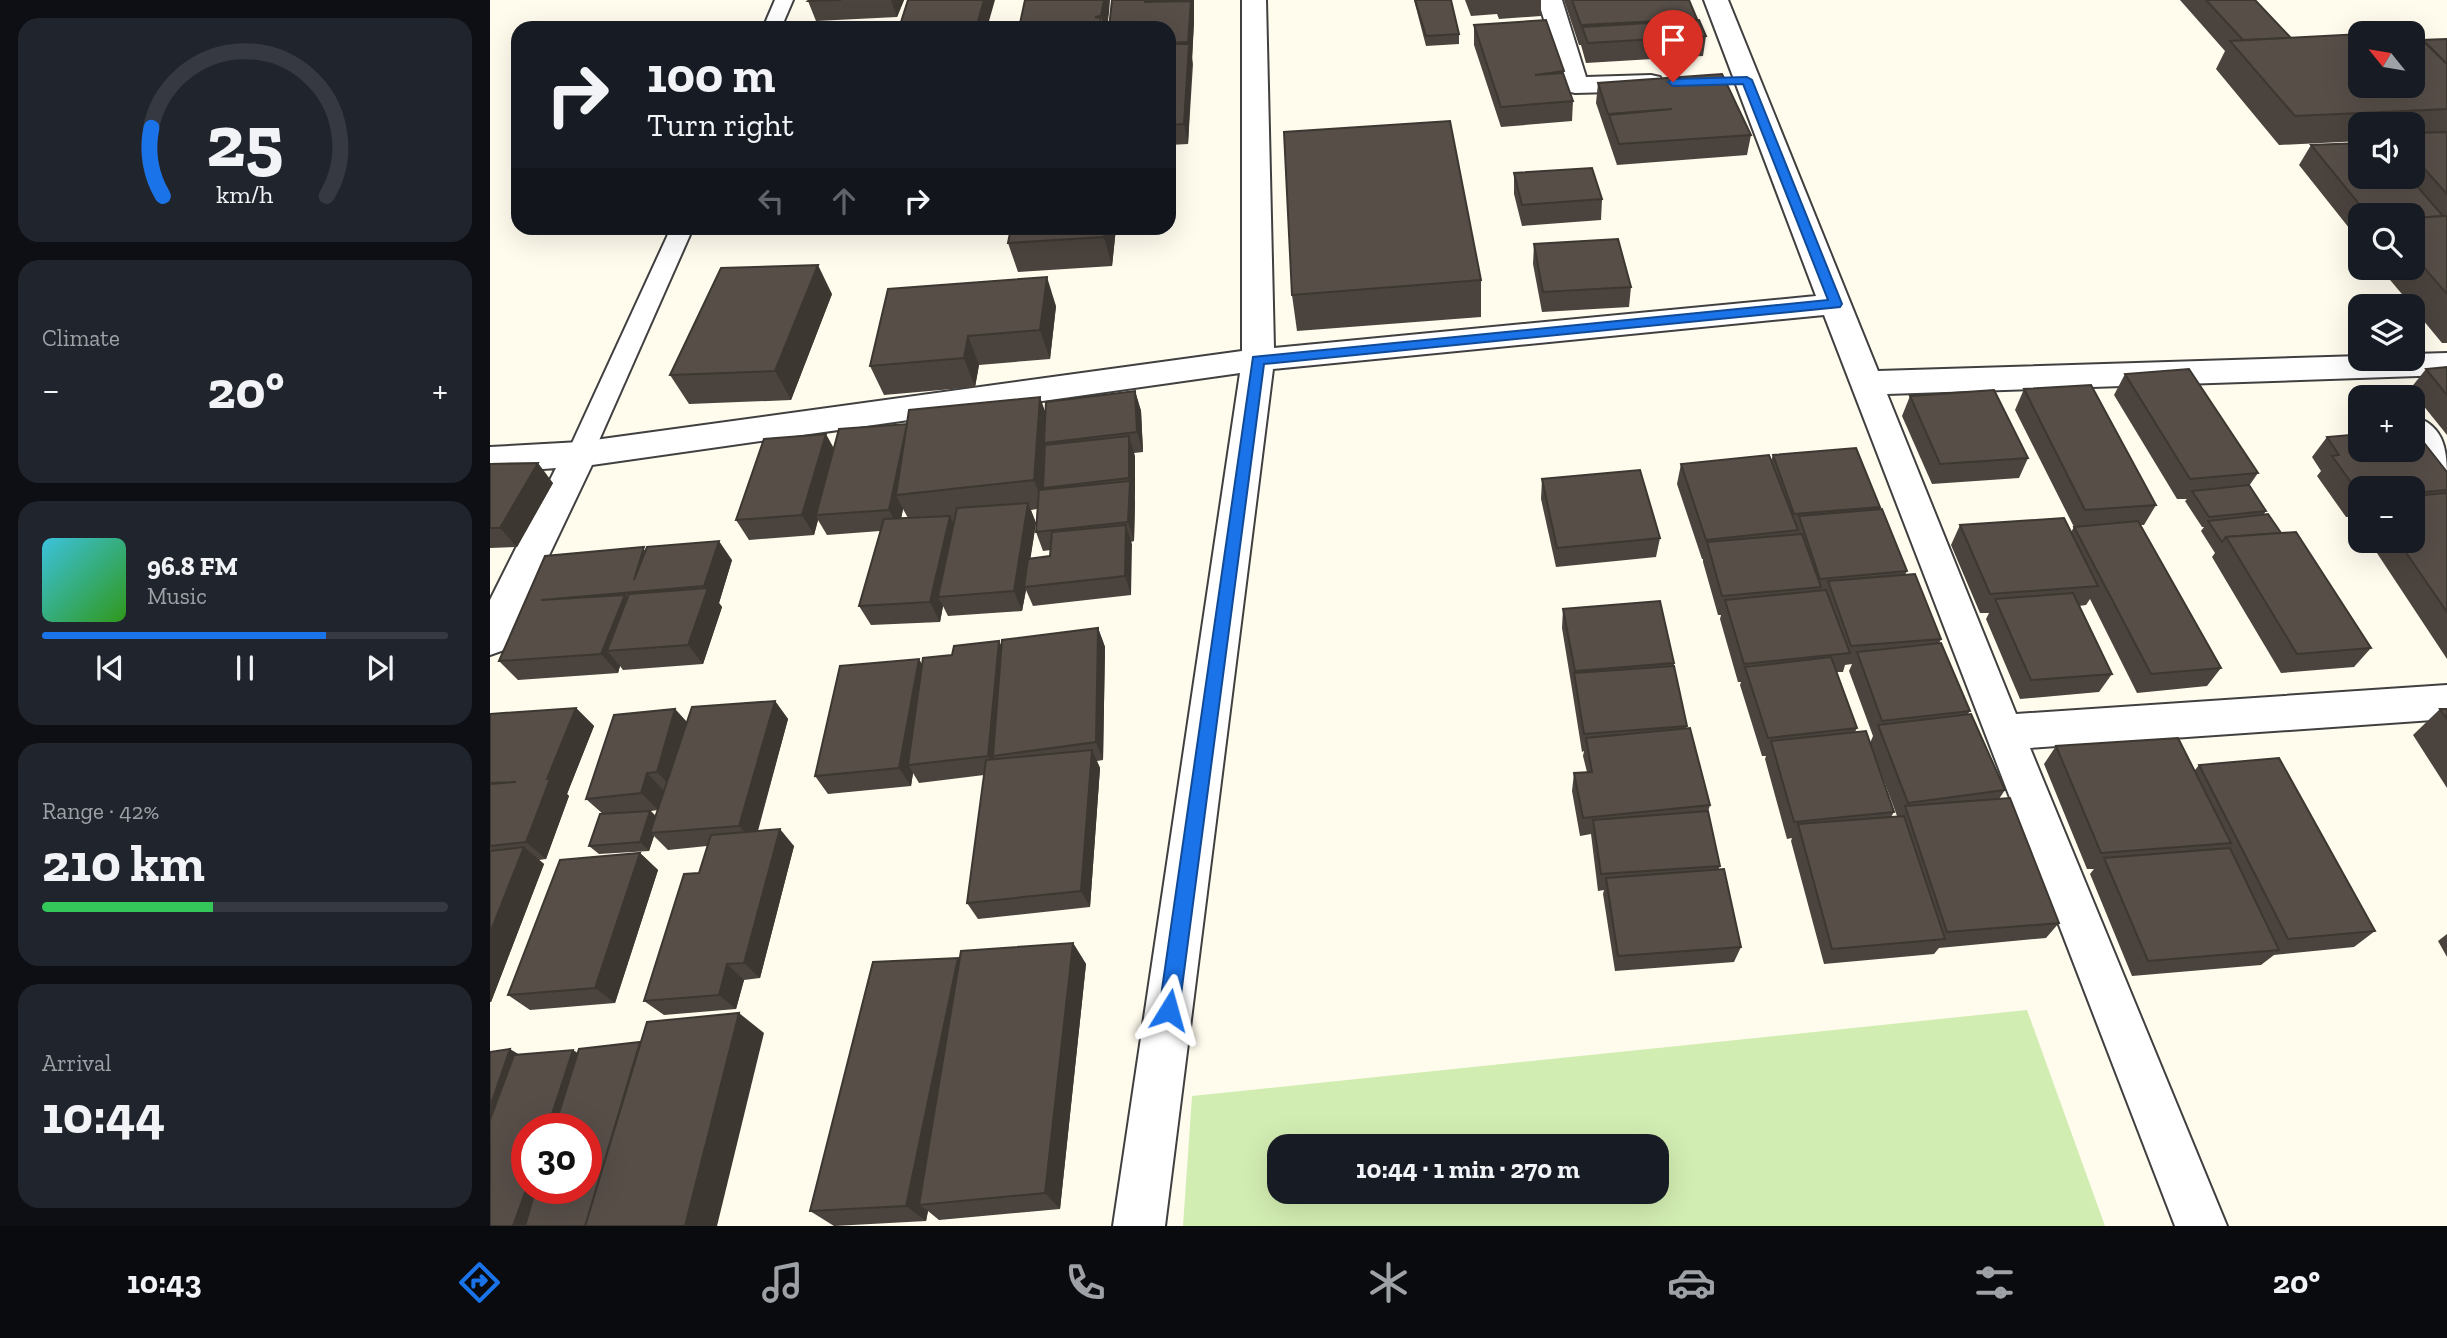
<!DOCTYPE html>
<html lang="en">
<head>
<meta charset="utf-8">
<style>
	body { margin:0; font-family:"Zilla Slab",serif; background:#20242c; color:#f1f3f6; height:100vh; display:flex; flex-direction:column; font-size:26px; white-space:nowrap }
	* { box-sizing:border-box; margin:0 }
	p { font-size:23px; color:#9ea1a6 }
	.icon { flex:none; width:38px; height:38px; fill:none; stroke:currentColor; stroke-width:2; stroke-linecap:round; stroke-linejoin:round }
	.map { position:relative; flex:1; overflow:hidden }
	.drawer { display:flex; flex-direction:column; gap:18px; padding:18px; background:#0d0f14; width:490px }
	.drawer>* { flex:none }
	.top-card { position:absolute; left:21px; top:21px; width:665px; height:214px; border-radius:21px; box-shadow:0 7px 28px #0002; background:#171b24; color:#f1f3f6; overflow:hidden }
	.needle { width:46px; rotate:300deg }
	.controls { position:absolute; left:1858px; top:21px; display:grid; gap:14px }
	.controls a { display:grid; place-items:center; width:77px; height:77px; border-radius:14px; background:#171b24; box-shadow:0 7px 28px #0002; font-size:35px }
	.speed { position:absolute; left:21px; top:1113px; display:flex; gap:14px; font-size:35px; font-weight:700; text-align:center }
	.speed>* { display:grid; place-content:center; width:91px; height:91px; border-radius:50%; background:#171b24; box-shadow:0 7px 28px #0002; line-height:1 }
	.speed .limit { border:10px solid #d22; background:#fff; color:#111 }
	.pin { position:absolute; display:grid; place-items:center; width:60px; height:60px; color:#fff; margin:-72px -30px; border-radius:50% 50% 50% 0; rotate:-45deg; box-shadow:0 0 7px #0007 }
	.pin .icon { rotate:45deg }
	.me { position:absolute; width:77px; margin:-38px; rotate:8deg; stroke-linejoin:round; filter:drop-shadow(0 0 5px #0008) }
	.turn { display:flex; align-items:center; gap:24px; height:147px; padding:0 21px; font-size:32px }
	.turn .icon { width:91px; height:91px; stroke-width:2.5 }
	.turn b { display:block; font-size:49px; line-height:60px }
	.lanes { display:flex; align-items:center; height:66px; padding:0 21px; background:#0003; justify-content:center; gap:35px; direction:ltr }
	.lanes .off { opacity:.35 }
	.big { font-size:52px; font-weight:700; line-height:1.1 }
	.drawer .tile { flex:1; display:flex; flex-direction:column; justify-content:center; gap:10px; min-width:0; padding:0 24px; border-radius:21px; background:#20242c }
	.drawer .dial { align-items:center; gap:0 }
	.dial svg { height:182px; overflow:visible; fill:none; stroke:#363941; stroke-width:7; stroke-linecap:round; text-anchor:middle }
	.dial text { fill:#f1f3f6; stroke:none }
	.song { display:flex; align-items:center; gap:21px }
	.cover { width:84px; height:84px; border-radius:10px; background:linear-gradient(135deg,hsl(190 70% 55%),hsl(110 70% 35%)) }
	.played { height:7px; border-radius:4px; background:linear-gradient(90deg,#1a73e8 70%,#363941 70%) }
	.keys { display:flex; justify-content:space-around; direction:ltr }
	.heat { display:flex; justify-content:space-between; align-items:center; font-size:38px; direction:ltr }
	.charge { height:10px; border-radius:5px; background:linear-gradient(90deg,#34c759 42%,#363941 0) }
	.trip { position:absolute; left:777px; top:1134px; width:402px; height:70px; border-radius:21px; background:#171b24; box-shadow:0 7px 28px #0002; font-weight:700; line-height:70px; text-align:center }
	.tab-bar { display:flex; height:112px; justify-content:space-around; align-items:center; background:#090b0e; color:#9ea1a6 }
	.tab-bar .icon { width:49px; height:49px }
	.tab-bar .current { color:#1a73e8 }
	.tab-bar b { font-size:32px; color:#f1f3f6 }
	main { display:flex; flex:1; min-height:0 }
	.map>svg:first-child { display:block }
	.green { fill:#d2edb2; fill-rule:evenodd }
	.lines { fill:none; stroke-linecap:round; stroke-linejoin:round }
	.lane-casing { stroke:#404040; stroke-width:4 }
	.street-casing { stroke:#404040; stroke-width:4 }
	.lane { fill:#fff; fill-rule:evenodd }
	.street { fill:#fff; fill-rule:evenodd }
	.wall { fill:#4b433e; fill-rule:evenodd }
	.shaded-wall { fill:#3d3732 }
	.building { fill:#574e48; stroke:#3d3732; stroke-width:2 }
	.route { fill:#1a73e8; stroke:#114b97; stroke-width:2 }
</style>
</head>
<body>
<main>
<section class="drawer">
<div class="tile dial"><svg viewBox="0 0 100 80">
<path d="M14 69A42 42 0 1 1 86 69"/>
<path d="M14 69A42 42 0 0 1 9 39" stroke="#1a73e8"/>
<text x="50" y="56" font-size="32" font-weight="700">25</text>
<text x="50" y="72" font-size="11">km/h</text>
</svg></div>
<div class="tile"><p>Climate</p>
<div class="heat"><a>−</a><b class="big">20°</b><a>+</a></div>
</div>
<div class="tile">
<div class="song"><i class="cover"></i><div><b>96.8 FM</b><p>Music</p></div></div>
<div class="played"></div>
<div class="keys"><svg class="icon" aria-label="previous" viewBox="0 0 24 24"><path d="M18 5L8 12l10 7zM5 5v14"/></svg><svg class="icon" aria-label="pause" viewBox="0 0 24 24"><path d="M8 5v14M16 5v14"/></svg><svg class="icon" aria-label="next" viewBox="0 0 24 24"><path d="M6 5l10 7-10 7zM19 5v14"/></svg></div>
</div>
<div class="tile"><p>Range · 42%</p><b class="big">210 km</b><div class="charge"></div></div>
<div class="tile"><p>Arrival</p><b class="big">10:44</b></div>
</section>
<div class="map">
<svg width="1957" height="1226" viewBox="0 0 1957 1226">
	<rect width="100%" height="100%" fill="#fffbed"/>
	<path class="green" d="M1537,1010L1615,1226H693L702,1096ZM1167,1146V1192H789V1146Z"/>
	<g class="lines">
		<defs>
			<g id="lane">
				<path d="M285,0H303L291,28H273Z"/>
				<path d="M181,228H203L103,454L99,460L90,463L81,460L77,454Z"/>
			</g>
			<g id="street">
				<path d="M752,0H776L784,348L1326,296L1214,0H1238L1388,371L1871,356V359H1923V354L1957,353V375L1397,394L1526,714L1957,685V719L1540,748L1737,1226H1685L1334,315L783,369L675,1226H623L750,373L102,465L14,650L0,655V600L66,468L0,473V447L90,442L752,351Z"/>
				<path d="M1048,0H1072L1096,77L1161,75L1170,77L1174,83L1170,89L1161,91L1085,93L1076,91Z"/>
				<path d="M1923,416C1957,426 1957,454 1957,484L1945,480L1921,450Z"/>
			</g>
		</defs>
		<use href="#lane" class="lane-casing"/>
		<use href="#street" class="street-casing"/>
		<use href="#lane" class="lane"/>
		<use href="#street" class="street"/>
	</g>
	<g class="wall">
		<path d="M319,0H414L407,17L326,21L318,1Z"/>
		<path d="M622,0H704V21L702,57L703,64L698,144L679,145V28Z"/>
		<path d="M924,0H961L969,34V44L936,46Z"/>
		<path d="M975,0H1051V16L1009,19L1007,14L981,16Z"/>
		<path d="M1074,0H1199L1207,19V20L1216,36L1213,56L1096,63L1091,45H1089Z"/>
		<path d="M1690,0H1765L1801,38L1933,40L1957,39V343H1952L1923,308V306H1922L1890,268H1923V215H1871V243L1809,165L1821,145L1923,177V124H1871V141L1789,145L1726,69L1735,51Z"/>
		<path d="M984,25L1073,73L1083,101L1082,121L1011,127L984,45Z"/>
		<path d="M1108,83L1261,135L1257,155L1127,165L1106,103Z"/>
		<path d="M1024,173L1112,199L1111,220L1032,226L1024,194Z"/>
		<path d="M521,228H626L622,266L528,272L518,243Z"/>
		<path d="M1044,244L1141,287L1139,307L1052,312L1043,264Z"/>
		<path d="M991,280V317L807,331L802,295Z"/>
		<path d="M342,294L301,400L199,404L180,375Z"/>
		<path d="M566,306L560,359L489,365L485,387L394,395L380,366Z"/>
		<path d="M1957,367V435L1920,389L1936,369Z"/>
		<path d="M1635,374L1768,473L1759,486L1776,511L1774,514L1791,533L1881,648L1864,667L1791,673L1722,557L1725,553L1711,531L1714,527H1712L1695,501L1697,499H1687L1624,395Z"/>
		<path d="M1534,389L1666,505L1654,525H1650L1731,668L1717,686L1647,693L1600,599L1596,605L1589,606L1622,674L1609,692L1530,699L1496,619L1499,613H1490L1461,545L1470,525L1581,532L1584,527L1525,410Z"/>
		<path d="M645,391L651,411L653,452L644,453L645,501L644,541L641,542V595L543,606L536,590L532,611L458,616L453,606L450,622L381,625L369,606L390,531L337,535L328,520L324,535L259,540L246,520L344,448L555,412ZM413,509L418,518H411ZM547,509L546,532L553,551L561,550L560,556L540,559L546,523L541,510Z"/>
		<path d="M1420,396L1538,458L1529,478L1442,484L1412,416Z"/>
		<path d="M1837,437L1957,472V659L1879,541H1923V488H1871V529L1864,519L1866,517H1856L1827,476L1831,471L1822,457Z"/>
		<path d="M1283,455L1390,507V509L1417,571L1415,575L1451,639L1449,644L1480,711L1478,714L1515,790L1509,799L1569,923L1556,938L1449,948L1444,954L1334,964L1301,841L1302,838L1297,839L1275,759L1276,756H1272L1250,685L1251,682H1248L1230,619L1231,615H1228L1213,562V559H1212L1187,484L1191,464L1281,461ZM1362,664L1359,671L1383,736L1380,743L1365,732L1367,728L1347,672H1353L1355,665ZM1383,751L1407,816L1401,817L1404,812Z"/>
		<path d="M0,464L63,483L27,547L0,548Z"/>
		<path d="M1052,479L1170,538L1166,557L1066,567L1051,499Z"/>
		<path d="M155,550L242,560L229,603L232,607L213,664L133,670L130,666L128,673L28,680L9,661L55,556Z"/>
		<path d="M1073,609L1184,663V666L1197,726L1196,728L1220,805L1218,812L1230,866L1228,870L1251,947L1244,962L1125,971L1113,894L1114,890L1108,891L1101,834L1090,836L1082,791L1084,773L1097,772L1093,756L1094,751L1092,752L1082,689L1072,628Z"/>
		<path d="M608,628L615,647L613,760L607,761L610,768L600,907L488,919L477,903L494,775L429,783L423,773L421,786L338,794L325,776L432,664L509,641L511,645Z"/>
		<path d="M285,701L298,719L268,831L304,846L270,978L254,980L246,1009L174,1015L154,1001L209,873L217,846L178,850L164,836L159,851L109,854L99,846L113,814L96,799L185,709L197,722ZM168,810L166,816L161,811Z"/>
		<path d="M86,708L104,726L77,794L79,796L56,859L49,860L54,864L1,1002H0V714Z"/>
		<path d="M1950,709H1957V788L1923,735Z"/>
		<path d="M1566,746L1705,770L1709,765L1885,931L1864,947L1784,955L1771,965L1642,976L1600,874L1604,869H1597L1554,764Z"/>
		<path d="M150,853L168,870L125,1003L40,1010L18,995Z"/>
		<path d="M1957,934V957L1948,941Z"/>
		<path d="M583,943L596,964L570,1209L449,1220L438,1211L436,1221L344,1226L320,1211L470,960Z"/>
	</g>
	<g class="shaded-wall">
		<path d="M401,0H414L407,17Z"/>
		<path d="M494,0H505L497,28H486Z"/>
		<path d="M614,0H620L619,13L617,28H613L611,16Z"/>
		<path d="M701,0H704V21L698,144L694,124L699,49L698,42Z"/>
		<path d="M611,18L613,28H609Z"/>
		<path d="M615,228H626L622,266L614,237Z"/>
		<path d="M328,265L342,294L301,400L285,371Z"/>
		<path d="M557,277L566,306L560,359L550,330Z"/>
		<path d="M478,336L489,365L485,387L474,358Z"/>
		<path d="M645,391L651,411L653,452L647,432Z"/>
		<path d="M550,397L560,425L554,443L558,454L553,488L556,495L555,508L544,480Z"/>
		<path d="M417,424L406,495L413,509L409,530L399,510Z"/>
		<path d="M336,434L347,454L326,515L328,520L324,535L312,515Z"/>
		<path d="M639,436L645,456V498L639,478Z"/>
		<path d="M48,463L63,483L27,547L10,528Z"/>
		<path d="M640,481L645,501L644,541L638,522Z"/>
		<path d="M538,503L546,523L536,587H534L536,590L532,611L524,591Z"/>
		<path d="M460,516L469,536L448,597L453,606L450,622L440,602Z"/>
		<path d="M636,525L642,544L641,595L635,576Z"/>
		<path d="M229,541L242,560L229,603L232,607L213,664L198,645L217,590L214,586Z"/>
		<path d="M135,595L151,615L117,651L130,666L128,673L111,654Z"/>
		<path d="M608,628L615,647L613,760L606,742Z"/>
		<path d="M509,641L518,660L503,756L508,766V774L498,756Z"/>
		<path d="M429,659L440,678L418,765L423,773L421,786L409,768Z"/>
		<path d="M285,701L298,719L264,843L249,826Z"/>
		<path d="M86,708L104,726L77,794L79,796L56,859L36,842L57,779Z"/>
		<path d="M185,709L201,727L184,790L167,772Z"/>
		<path d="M602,750L610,768L600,907L591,891Z"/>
		<path d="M157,773L174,791L168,810L151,793Z"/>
		<path d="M160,811L169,820L160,833L164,836L159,851L150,842Z"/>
		<path d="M290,829L304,846L270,978L254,963Z"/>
		<path d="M34,847L54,864L1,1002L0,1001V933Z"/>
		<path d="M150,853L168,870L125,1003L105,988Z"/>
		<path d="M583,943L596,964L570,1209L555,1193Z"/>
		<path d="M468,958L484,980L429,1205L438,1211L436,1221L416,1206Z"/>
		<path d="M237,964L254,980L246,1009L229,995Z"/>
		<path d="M249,1013L274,1033L227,1226H195Z"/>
		<path d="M20,1049L43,1063L0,1190V1107Z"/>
		<path d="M83,1050L105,1064L83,1129H57Z"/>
		<path d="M37,1188H64L51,1226H23Z"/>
	</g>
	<g class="building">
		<path d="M319,0H351L318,1Z"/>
		<path d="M418,0H494L486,28H407L408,23L411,22Z"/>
		<path d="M535,0H614L611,16L605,17L611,18L609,28H529Z"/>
		<path d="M622,0H688L654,2L701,1L698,42L679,43V28H619Z"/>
		<path d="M925,0H961L969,34L936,36Z"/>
		<path d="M1082,0H1199L1207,19L1091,25Z"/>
		<path d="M1716,0H1765L1801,38L1753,40Z"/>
		<path d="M1056,20L1074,71L1045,75L1073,73L1083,101L1011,107L984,25Z"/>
		<path d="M1209,20L1216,36L1098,43L1092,27Z"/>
		<path d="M398,25V28H353Z"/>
		<path d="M1924,32L1957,64V109L1805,116L1740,41L1871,34V86H1923V33H1895Z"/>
		<path d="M1957,39V64L1933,40Z"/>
		<path d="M679,44H699L694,124L679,125Z"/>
		<path d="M1232,74L1261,135L1129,144L1119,115L1182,109L1118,114L1108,83Z"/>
		<path d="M960,121L991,280L802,295L794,132Z"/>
		<path d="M1957,132V194L1923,156V133Z"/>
		<path d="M1871,143V177H1923V175L1930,183L1925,184L1953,216L1923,218V215H1878L1821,145Z"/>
		<path d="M1102,168L1112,199L1032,205L1024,173Z"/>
		<path d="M1957,216V294L1923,255V218Z"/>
		<path d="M521,228H615L614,237L518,243Z"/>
		<path d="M1128,239L1141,287L1053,292L1044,244Z"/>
		<path d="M328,265L285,371L180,375L231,268Z"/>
		<path d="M557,277L550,330L478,336L474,358L380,366L398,289Z"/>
		<path d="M1957,367V395L1936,369Z"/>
		<path d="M1699,369L1768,473L1700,479L1635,374Z"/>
		<path d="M1601,385L1666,505L1595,510L1534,389Z"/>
		<path d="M1504,390L1538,458L1450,464L1420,396Z"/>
		<path d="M645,391L647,432L554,443L556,402Z"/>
		<path d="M550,397L544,480L406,495L419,410Z"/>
		<path d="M417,424L399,510L326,515L349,429Z"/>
		<path d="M1924,430L1957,472V490L1923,493V488H1871V496L1842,456L1849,455L1837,437L1871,434V450H1923Z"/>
		<path d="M336,434L312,515L246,520L274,439Z"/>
		<path d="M639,436V478L553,488L555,445Z"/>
		<path d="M1366,448L1390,507L1304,514L1283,455Z"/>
		<path d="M1279,455L1308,530L1216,540L1191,464Z"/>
		<path d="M48,463L10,528H0V464Z"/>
		<path d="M1150,470L1170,538L1067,548L1052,479Z"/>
		<path d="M640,481L638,522L546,532L549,490Z"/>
		<path d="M1759,485L1776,511L1719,517L1702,491Z"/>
		<path d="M1957,493V612L1908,541H1923V496Z"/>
		<path d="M538,503L524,591L448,597L467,508Z"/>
		<path d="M1392,509L1417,571L1330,579L1309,516Z"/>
		<path d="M1778,514L1791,533L1736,537L1732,542L1718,521Z"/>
		<path d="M460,516L440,602L369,606L394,519Z"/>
		<path d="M1574,518L1608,586L1500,594L1470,525Z"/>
		<path d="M1648,521L1731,668L1661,674L1584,527Z"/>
		<path d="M636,525L635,576L534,587L538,559L560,556L562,532Z"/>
		<path d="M1806,532L1881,648L1807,654L1736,537Z"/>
		<path d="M1312,534L1331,587L1232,596L1217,542Z"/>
		<path d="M229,541L214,586L51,600L135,595L111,654L9,661L55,556L154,547L144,580L157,547Z"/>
		<path d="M1425,574L1451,639L1361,646L1338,581Z"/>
		<path d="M218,588L198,645L117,651L139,594Z"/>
		<path d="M1336,590L1360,653L1254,664L1235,600Z"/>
		<path d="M1583,593L1622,674L1541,680L1505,599Z"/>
		<path d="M1170,601L1184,663L1085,671L1073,609Z"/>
		<path d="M608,628L606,742L503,756L512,640Z"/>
		<path d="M509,641L498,756L418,765L433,658L462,655L464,646Z"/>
		<path d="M1451,643L1480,711L1392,721L1367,652Z"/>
		<path d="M1341,657L1367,728L1278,738L1255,667Z"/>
		<path d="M429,659L409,768L325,776L350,666Z"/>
		<path d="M1184,666L1197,726L1094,734L1084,673Z"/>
		<path d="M285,701L249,826L160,833L202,707Z"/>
		<path d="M86,708L57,779H60L36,842L0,846V784L26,782L0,783V714Z"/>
		<path d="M185,709L167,772L157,773L151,793L96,799L124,715Z"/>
		<path d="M1950,709H1957V719Z"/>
		<path d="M1481,714L1515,790L1418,803L1388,725Z"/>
		<path d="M1200,728L1220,805L1093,818L1084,773L1102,772L1096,738Z"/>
		<path d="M1376,731L1404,812L1304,822L1281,741Z"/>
		<path d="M1688,738L1741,843L1611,853L1566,746Z"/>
		<path d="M602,750L591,891L477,903L496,760Z"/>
		<path d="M1789,758L1885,931L1798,939L1709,765Z"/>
		<path d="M1520,798L1569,923L1457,932L1415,806Z"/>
		<path d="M160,811L150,842L99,846L110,814Z"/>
		<path d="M1218,811L1230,866L1111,874L1103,820Z"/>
		<path d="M1414,816L1455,939L1342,949L1308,824Z"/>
		<path d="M290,829L254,963L237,964L229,995L154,1001L194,874L209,873L221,835Z"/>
		<path d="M34,847L0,933V851Z"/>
		<path d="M1740,848L1789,950L1658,961L1614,858Z"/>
		<path d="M150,853L105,988L18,995L70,860Z"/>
		<path d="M1234,869L1251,947L1128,956L1116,878Z"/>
		<path d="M583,943L555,1193L429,1205L471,951Z"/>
		<path d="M468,958L416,1206L320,1211L383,962Z"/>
		<path d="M249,1013L195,1226H95L157,1022Z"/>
		<path d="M150,1042L95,1226H35L46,1188H96V1129H64L89,1049Z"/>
		<path d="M20,1049L0,1107V1052Z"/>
		<path d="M83,1050L57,1129H37V1187L23,1226H0V1120L24,1055Z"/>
	</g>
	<path class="route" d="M1257,77L1262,80L1352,304L1350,307L774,364L689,1010L686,1016L679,1019L672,1016L669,1010L763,357L1338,300L1253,84L1183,86L1178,82L1183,79Z"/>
</svg>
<div class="controls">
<a><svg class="needle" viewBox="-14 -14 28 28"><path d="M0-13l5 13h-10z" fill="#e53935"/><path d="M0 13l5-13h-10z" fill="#9ea1a6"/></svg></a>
<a><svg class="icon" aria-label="sound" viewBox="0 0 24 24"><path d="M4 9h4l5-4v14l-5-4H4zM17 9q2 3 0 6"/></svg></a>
<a><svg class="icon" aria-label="search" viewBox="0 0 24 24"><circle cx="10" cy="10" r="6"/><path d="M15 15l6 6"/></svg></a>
<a><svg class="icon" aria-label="layers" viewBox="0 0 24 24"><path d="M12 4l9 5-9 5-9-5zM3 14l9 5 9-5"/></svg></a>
<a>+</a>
<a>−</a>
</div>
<div class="speed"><div class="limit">30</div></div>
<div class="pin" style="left:1183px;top:82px;background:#d93025"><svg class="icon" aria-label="arrive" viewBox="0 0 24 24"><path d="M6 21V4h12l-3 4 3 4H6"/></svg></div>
<svg class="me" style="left:679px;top:1010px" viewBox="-20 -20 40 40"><path d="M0-17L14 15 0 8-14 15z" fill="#1a73e8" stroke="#fff" stroke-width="4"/></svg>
<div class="trip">10:44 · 1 min · 270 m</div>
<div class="top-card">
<div class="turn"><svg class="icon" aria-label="right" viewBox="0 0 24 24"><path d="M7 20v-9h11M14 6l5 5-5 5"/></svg><div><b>100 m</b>Turn right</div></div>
<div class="lanes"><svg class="icon off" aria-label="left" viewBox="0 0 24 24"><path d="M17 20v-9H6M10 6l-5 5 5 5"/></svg><svg class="icon off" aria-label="ahead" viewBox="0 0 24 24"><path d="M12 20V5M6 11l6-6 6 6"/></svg><svg class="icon" aria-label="right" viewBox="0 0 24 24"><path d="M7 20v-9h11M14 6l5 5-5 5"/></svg></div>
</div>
</div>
</main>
<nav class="tab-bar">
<b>10:43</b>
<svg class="icon current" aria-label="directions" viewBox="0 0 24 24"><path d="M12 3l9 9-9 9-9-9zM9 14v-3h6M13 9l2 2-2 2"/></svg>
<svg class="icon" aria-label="music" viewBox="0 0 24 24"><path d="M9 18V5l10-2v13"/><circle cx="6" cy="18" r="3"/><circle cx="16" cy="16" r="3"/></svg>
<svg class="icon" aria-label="phone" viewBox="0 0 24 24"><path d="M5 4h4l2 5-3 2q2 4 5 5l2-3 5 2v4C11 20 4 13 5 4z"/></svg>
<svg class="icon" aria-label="climate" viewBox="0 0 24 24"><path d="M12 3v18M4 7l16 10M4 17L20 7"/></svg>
<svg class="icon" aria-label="car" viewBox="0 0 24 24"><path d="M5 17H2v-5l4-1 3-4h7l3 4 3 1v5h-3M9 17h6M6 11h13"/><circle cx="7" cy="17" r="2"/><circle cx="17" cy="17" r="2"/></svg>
<svg class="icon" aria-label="filters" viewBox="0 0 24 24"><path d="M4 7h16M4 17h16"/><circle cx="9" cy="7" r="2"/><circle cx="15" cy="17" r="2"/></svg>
<b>20°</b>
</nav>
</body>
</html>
